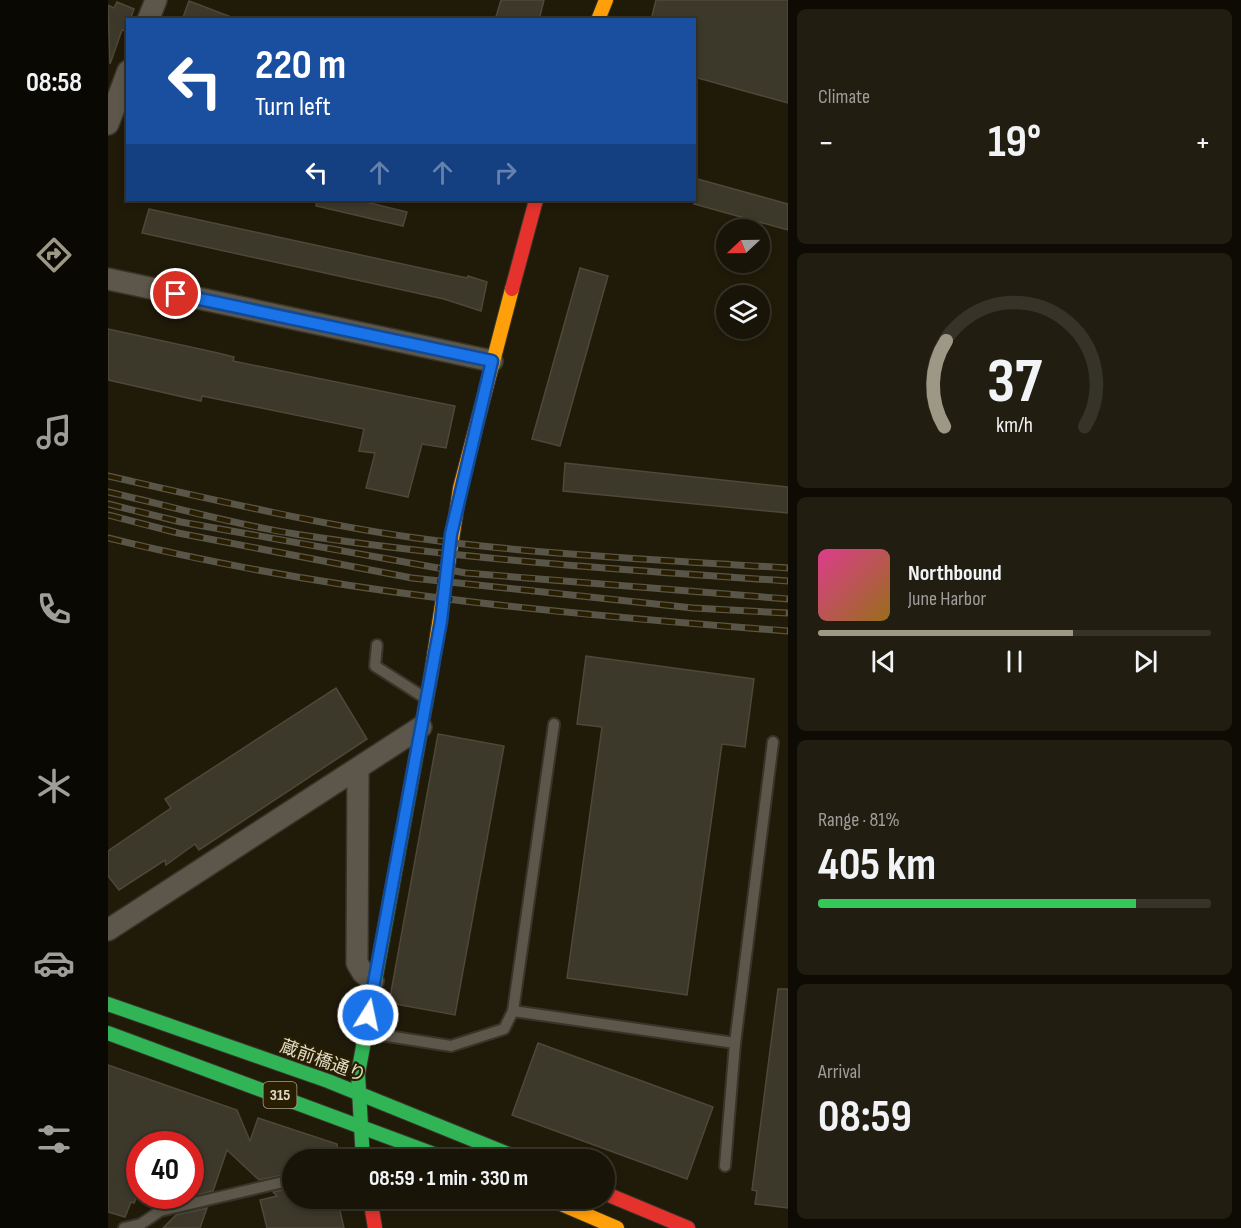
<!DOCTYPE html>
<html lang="en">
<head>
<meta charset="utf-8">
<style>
	body { margin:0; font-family:"Sofia Sans Condensed","Noto Sans JP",sans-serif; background:#211d11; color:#f1f3f6; height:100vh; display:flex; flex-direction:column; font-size:22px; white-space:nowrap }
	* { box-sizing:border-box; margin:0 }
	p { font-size:20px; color:#9f9e9b }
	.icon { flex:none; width:33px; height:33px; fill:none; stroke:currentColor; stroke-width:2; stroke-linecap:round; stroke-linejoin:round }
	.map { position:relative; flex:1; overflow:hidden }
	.side { display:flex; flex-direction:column; gap:9px; padding:9px; background:#0d0b04; width:453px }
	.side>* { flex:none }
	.guide { position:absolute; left:18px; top:18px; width:570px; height:183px; border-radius:0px; box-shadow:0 3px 9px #0003,0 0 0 2px #363328; background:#1a4fa0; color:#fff; overflow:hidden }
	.needle { width:39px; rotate:248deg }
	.fabs { position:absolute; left:608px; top:219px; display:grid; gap:12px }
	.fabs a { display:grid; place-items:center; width:54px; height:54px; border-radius:50%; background:#181407; box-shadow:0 3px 9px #0003,0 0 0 2px #363328; font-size:30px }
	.speed { position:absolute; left:18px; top:1131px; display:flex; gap:12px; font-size:30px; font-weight:700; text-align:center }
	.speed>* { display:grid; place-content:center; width:78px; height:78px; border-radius:50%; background:#181407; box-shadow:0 3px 9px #0003,0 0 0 2px #363328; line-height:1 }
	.speed .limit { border:9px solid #d22; background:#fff; color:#111 }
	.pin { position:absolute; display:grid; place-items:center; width:51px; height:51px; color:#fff; margin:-26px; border:3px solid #fff; border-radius:50%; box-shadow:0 2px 6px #0007 }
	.me { position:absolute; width:66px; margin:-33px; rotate:10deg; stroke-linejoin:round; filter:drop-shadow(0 0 4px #0008) }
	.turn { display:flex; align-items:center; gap:21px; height:126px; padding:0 30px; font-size:27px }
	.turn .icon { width:78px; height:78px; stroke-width:2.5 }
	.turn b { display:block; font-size:42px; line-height:51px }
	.lanes { display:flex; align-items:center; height:57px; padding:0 30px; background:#0003; justify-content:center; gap:30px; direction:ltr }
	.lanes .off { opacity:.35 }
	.big { font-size:45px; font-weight:700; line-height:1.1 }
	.side .tile { flex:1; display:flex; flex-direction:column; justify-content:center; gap:9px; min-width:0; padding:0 21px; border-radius:9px; background:#211d11 }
	.side .dial { align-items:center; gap:0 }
	.dial svg { height:156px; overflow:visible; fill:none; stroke:#363328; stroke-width:7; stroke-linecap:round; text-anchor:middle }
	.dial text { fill:#f1f3f6; stroke:none }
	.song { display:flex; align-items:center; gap:18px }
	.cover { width:72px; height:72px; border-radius:9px; background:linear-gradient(135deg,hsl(330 70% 55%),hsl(40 70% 35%)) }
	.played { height:6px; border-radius:3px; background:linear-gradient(90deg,#9d9785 65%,#363328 65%) }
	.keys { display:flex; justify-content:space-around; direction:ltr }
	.heat { display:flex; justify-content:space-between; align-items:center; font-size:33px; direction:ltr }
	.charge { height:9px; border-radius:4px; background:linear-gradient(90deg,#34c759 81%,#363328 0) }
	.trip { position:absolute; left:174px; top:1149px; width:333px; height:60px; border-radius:30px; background:#181407; box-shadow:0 3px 9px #0003,0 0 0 2px #363328; font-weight:700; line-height:60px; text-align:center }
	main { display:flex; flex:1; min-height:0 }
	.menu { display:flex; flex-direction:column; width:108px; justify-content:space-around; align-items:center; background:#0a0803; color:#9f9e9b }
	.menu .icon { width:42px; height:42px }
	.menu .on { color:#9d9785 }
	.menu b { font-size:27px; color:#f1f3f6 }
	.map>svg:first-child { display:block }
	.building { fill:#3c382a; stroke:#4d483a; stroke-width:1.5 }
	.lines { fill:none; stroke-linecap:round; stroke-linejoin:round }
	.lane-casing { stroke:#39342a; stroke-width:14 }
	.street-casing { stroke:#39342a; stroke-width:24 }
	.fast-casing { stroke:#39342a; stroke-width:16 }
	.slow-casing { stroke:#39342a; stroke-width:16 }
	.jam-casing { stroke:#39342a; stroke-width:16 }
	.lane { stroke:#5c574a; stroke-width:10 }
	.street { stroke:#5c574a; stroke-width:21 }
	.fast { stroke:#30b455; stroke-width:14 }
	.slow { stroke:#ff9f0a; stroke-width:14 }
	.jam { stroke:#e5322d; stroke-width:14 }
	.rail-casing { stroke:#595548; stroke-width:7 }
	.rail { stroke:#291e00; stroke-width:4.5; stroke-dasharray:14; stroke-linecap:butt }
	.route-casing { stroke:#114b97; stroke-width:15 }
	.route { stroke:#1a73e8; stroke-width:10 }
	.labels { text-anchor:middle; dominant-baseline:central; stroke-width:4.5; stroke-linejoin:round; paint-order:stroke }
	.shield { fill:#291e00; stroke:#a9a28c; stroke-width:1.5 }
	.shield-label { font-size:16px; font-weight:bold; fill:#e0dac8 }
	.street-label { font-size:18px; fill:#e0dac8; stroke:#291e00 }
</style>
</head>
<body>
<main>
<nav class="menu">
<b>08:58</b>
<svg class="icon on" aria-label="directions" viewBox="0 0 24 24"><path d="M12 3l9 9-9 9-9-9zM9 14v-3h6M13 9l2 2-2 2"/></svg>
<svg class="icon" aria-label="music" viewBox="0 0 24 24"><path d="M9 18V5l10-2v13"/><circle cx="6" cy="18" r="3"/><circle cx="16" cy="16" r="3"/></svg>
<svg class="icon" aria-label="phone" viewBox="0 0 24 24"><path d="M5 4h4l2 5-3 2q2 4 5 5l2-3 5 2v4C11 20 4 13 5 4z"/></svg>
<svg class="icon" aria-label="climate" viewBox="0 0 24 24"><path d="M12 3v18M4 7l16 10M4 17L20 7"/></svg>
<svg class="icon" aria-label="car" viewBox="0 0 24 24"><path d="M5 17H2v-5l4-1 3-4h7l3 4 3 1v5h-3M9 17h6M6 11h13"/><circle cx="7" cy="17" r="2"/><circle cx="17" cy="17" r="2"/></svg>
<svg class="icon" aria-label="filters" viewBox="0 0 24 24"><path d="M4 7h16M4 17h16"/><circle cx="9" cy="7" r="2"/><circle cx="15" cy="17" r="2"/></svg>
</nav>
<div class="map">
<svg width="680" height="1228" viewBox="0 0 680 1228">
	<rect width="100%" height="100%" fill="#201a09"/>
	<g class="building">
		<path d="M393,0H436L431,20H387Z"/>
		<path d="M548,0H680V103L586,77V20H543Z"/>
		<path d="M81,1L126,18V20H74Z"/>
		<path d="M9,2L26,9L22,20H20L18,31L14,30L2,64L0,5L6,8Z"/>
		<path d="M586,178L680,204V230L586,204Z"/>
		<path d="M209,200H250L299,212L295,226L208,206Z"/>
		<path d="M41,209L359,278L360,276L379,282L373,311L336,299L34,233Z"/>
		<path d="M472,268L500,276L452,446L424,439Z"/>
		<path d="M0,329L110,353L126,357L125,361L347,406L338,448L314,444L300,497L258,488L267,453L251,451L256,429L94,396L93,401L0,380Z"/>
		<path d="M457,463L680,487V513L455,491Z"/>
		<path d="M478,656L646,679L637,747L614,744L579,995L459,978L494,727L469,724Z"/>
		<path d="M228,688L259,739L91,850L87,844L58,865L57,860L11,890L0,876V851L63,808L57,799Z"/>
		<path d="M330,734L396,746L347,1015L281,1003Z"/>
		<path d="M670,989H680V1208L647,1204L649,1191L644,1190Z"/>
		<path d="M430,1043L605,1107L579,1179L404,1115Z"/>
		<path d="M0,1065L129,1110L142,1141L150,1118L229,1144L232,1160H184V1173L151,1180L119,1150L105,1191L54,1203L39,1198L40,1196H82V1144H32V1190L26,1203L23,1202L17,1217L0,1212Z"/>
		<path d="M184,1188V1198H229L236,1228H159L152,1200L169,1196L165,1192Z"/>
		<path d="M99,1208L92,1228H55L68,1215Z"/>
	</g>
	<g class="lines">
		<defs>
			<g id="lane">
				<path d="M269,645L267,666L317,698"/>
				<path d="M405,1011L627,1043"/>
				<path d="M260,1033L343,1046L396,1029L405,1011L446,724"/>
				<path d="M617,1166L627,1043L665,742"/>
				<path d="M16,1228L33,1224L52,1211L184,1180"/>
			</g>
			<g id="street">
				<path d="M40,20L48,0"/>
				<path d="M0,124L20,71"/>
				<path d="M0,279L384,361"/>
				<path d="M250,769L249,963L255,973L265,981"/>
				<path d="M0,930L313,727"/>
			</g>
			<g id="fast">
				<path d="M0,1004L220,1081L415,1160"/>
				<path d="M0,1033L342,1160"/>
				<path d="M255,1160L250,1074L323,675"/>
			</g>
			<g id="slow">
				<path d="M490,20L498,0"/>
				<path d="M323,675L352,488L404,289"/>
				<path d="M439,1198L509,1228"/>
			</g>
			<g id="jam">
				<path d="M404,289L428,200"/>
				<path d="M496,1193L580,1228"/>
				<path d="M262,1198L267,1228"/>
			</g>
		</defs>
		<use href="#lane" class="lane-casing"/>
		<use href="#street" class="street-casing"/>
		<use href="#fast" class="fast-casing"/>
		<use href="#slow" class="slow-casing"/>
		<use href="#jam" class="jam-casing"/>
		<use href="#lane" class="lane"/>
		<use href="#street" class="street"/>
		<use href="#fast" class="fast"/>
		<use href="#slow" class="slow"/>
		<use href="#jam" class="jam"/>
		<defs>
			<g id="rail">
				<path d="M0,476C102,499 204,523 308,538C431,555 556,560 680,568"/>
				<path d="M0,492C62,506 124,524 187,534C350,559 515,570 680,581"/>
				<path d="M0,504L73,522L358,573L680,599"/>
				<path d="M0,515L70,533L304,578L585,608L680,613"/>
				<path d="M0,538C222,593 452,614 680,631"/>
			</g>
		</defs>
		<use href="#rail" class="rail-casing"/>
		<use href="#rail" class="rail"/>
	</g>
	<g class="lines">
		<defs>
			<path id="route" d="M68,294L384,361L343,534L333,621L260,1015"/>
		</defs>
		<use href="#route" class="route-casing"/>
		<use href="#route" class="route"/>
	</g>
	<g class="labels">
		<rect class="shield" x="155.5" y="1082" width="33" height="26" rx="4.5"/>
		<g class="shield-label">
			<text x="172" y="1095">315</text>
		</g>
		<g class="street-label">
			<text transform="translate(215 1061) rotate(20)">蔵前橋通り</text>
		</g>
	</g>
</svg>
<div class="fabs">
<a><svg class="needle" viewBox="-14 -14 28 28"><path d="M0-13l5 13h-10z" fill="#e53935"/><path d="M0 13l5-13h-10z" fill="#9f9e9b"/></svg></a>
<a><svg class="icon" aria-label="layers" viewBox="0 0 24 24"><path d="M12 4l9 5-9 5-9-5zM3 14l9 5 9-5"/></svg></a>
</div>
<div class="speed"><div class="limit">40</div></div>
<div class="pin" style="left:68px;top:294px;background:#d93025"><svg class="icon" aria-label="arrive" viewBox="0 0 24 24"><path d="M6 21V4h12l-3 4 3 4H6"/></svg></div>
<svg class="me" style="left:260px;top:1015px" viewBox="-20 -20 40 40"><circle r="17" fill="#1a73e8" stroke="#fff" stroke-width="3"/><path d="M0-11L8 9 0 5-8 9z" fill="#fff"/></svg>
<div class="trip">08:59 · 1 min · 330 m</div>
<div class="guide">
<div class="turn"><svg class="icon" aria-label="left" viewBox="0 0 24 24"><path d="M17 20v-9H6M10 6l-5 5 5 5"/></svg><div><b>220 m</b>Turn left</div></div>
<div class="lanes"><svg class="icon" aria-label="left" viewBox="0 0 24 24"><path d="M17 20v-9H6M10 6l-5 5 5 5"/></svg><svg class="icon off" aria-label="ahead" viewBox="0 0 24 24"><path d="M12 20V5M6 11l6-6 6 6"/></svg><svg class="icon off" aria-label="ahead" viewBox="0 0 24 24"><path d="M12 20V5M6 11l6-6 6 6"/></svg><svg class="icon off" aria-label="right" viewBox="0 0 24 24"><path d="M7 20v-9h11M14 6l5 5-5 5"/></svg></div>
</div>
</div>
<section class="side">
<div class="tile"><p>Climate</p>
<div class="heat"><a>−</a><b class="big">19°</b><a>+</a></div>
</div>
<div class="tile dial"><svg viewBox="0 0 100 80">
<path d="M14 69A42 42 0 1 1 86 69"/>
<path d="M14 69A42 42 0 0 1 15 25" stroke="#9d9785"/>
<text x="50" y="56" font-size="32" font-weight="700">37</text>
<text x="50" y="72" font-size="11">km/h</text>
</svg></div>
<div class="tile">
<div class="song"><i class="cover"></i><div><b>Northbound</b><p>June Harbor</p></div></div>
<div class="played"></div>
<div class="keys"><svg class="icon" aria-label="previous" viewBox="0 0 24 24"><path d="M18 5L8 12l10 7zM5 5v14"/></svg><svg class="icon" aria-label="pause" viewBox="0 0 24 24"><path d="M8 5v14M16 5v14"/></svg><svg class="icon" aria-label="next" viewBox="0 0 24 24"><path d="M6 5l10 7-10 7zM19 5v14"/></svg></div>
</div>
<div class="tile"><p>Range · 81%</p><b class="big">405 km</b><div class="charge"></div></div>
<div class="tile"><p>Arrival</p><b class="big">08:59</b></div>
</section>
</main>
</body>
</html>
